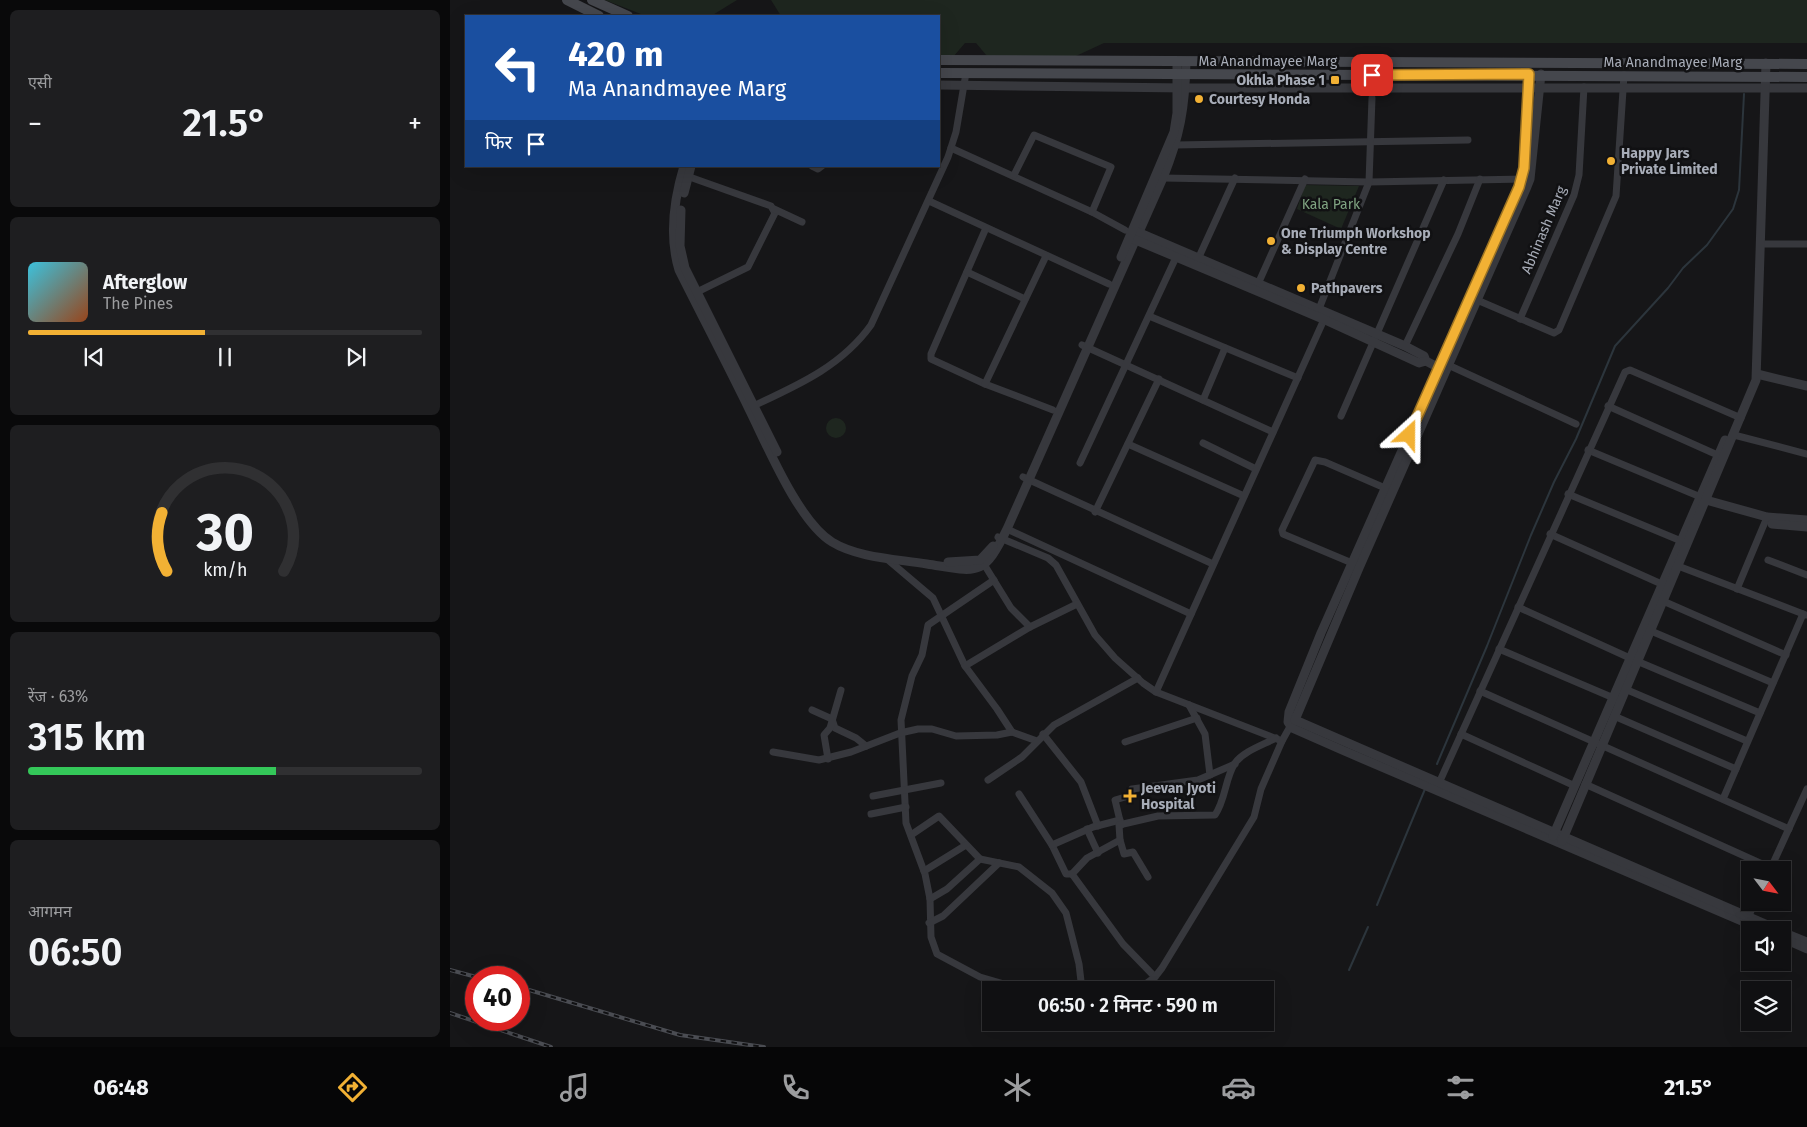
<!DOCTYPE html>
<html lang="hi">
<head>
<meta charset="utf-8">
<style>
	body { margin:0; font-family:"Fira Sans","Noto Sans Devanagari",sans-serif; background:#1e1e20; color:#f1f3f6; height:100vh; display:flex; flex-direction:column; font-size:19px; white-space:nowrap }
	* { box-sizing:border-box; margin:0 }
	p { font-size:16px; color:#9c9d9f }
	.icon { flex:none; width:28px; height:28px; fill:none; stroke:currentColor; stroke-width:2; stroke-linecap:round; stroke-linejoin:round }
	.map { position:relative; flex:1; overflow:hidden }
	.details { display:flex; flex-direction:column; gap:10px; padding:10px; background:#09090a; width:450px }
	.details>* { flex:none }
	.top-card { position:absolute; left:15px; top:15px; width:475px; height:152px; border-radius:0px; box-shadow:0 5px 20px #0002,0 0 0 1px #303032; background:#1a4fa0; color:#fff; overflow:hidden }
	.needle { width:32px; rotate:122deg }
	.controls { position:absolute; left:1291px; top:861px; display:grid; gap:10px }
	.controls a { display:grid; place-items:center; width:50px; height:50px; border-radius:0px; background:#101012; box-shadow:0 5px 20px #0002,0 0 0 1px #303032; font-size:25px }
	.speed { position:absolute; left:15px; top:966px; display:flex; gap:10px; font-size:25px; font-weight:700; text-align:center }
	.speed>* { display:grid; place-content:center; width:65px; height:65px; border-radius:50%; background:#101012; box-shadow:0 5px 20px #0002,0 0 0 1px #303032; line-height:1 }
	.speed .limit { border:8px solid #d22; background:#fff; color:#111 }
	.pin { position:absolute; display:grid; place-items:center; width:42px; height:42px; color:#fff; margin:-21px; border-radius:10px; box-shadow:0 2px 8px #0006 }
	.me { position:absolute; width:55px; margin:-28px; rotate:24deg; stroke-linejoin:round; filter:drop-shadow(0 0 4px #0008) }
	.turn { display:flex; align-items:center; gap:18px; height:105px; padding:0 20px; font-size:22px }
	.turn .icon { width:65px; height:65px; stroke-width:2.5 }
	.turn b { display:block; font-size:35px; line-height:42px }
	.then { display:flex; align-items:center; height:48px; padding:0 20px; background:#0003; gap:10px; font-size:19px }
	.big { font-size:38px; font-weight:600; line-height:1.1 }
	.details .tile { flex:1; display:flex; flex-direction:column; justify-content:center; gap:8px; min-width:0; padding:0 18px; border-radius:8px; background:#1e1e20 }
	.details .dial { align-items:center; gap:0 }
	.dial svg { height:130px; overflow:visible; fill:none; stroke:#303032; stroke-width:7; stroke-linecap:round; text-anchor:middle }
	.dial text { fill:#f1f3f6; stroke:none }
	.song { display:flex; align-items:center; gap:15px }
	.cover { width:60px; height:60px; border-radius:8px; background:linear-gradient(135deg,hsl(190 70% 55%),hsl(20 70% 35%)) }
	.played { height:5px; border-radius:2px; background:linear-gradient(90deg,#f2b134 45%,#303032 45%) }
	.keys { display:flex; justify-content:space-around; direction:ltr }
	.heat { display:flex; justify-content:space-between; align-items:center; font-size:28px; direction:ltr }
	.charge { height:8px; border-radius:4px; background:linear-gradient(90deg,#34c759 63%,#303032 0) }
	.trip { position:absolute; left:532px; top:981px; width:292px; height:50px; border-radius:0px; background:#101012; box-shadow:0 5px 20px #0002,0 0 0 1px #303032; font-weight:600; line-height:50px; text-align:center }
	.dock { display:flex; height:80px; justify-content:space-around; align-items:center; background:#060607; color:#9c9d9f }
	.dock .icon { width:35px; height:35px }
	.dock .active { color:#f2b134 }
	.dock b { font-size:22px; color:#f1f3f6 }
	main { display:flex; flex:1; min-height:0 }
	.map>svg:first-child { display:block }
	.green { fill:#1e261f }
	.lines { fill:none; stroke-linecap:round; stroke-linejoin:round }
	.stream { stroke:#2c353c; stroke-width:2 }
	.minor { stroke:#37383d; stroke-width:7 }
	.tertiary { stroke:#37383d; stroke-width:9 }
	.secondary { stroke:#45474d; stroke-width:10 }
	.rail-casing { stroke:#4a4c52; stroke-width:4 }
	.rail { stroke:#111113; stroke-width:2; stroke-dasharray:5.5; stroke-linecap:butt }
	.route-casing { stroke:#9d7322; stroke-width:12 }
	.route { stroke:#f2b134; stroke-width:9 }
	.poi-dot { fill:#f2b134; stroke:#111113; stroke-width:2 }
	.labels { text-anchor:middle; dominant-baseline:central; stroke-width:5; stroke-linejoin:round; paint-order:stroke }
	.street-label { font-size:14px; fill:#a8adb8; stroke:#111113 }
	.poi-label { font-size:14px; font-weight:bold; fill:#a8adb8; stroke:#111113; text-anchor:start }
	.park-label { font-size:14px; fill:#7fa381; stroke:#111113 }
</style>
</head>
<body>
<main>
<section class="details">
<div class="tile"><p>एसी</p>
<div class="heat"><a>−</a><b class="big">21.5°</b><a>+</a></div>
</div>
<div class="tile">
<div class="song"><i class="cover"></i><div><b>Afterglow</b><p>The Pines</p></div></div>
<div class="played"></div>
<div class="keys"><svg class="icon" aria-label="previous" viewBox="0 0 24 24"><path d="M18 5L8 12l10 7zM5 5v14"/></svg><svg class="icon" aria-label="pause" viewBox="0 0 24 24"><path d="M8 5v14M16 5v14"/></svg><svg class="icon" aria-label="next" viewBox="0 0 24 24"><path d="M6 5l10 7-10 7zM19 5v14"/></svg></div>
</div>
<div class="tile dial"><svg viewBox="0 0 100 80">
<path d="M14 69A42 42 0 1 1 86 69"/>
<path d="M14 69A42 42 0 0 1 11 33" stroke="#f2b134"/>
<text x="50" y="56" font-size="32" font-weight="700">30</text>
<text x="50" y="72" font-size="11">km/h</text>
</svg></div>
<div class="tile"><p>रेंज · 63%</p><b class="big">315 km</b><div class="charge"></div></div>
<div class="tile"><p>आगमन</p><b class="big">06:50</b></div>
</section>
<div class="map">
<svg width="1357" height="1047" viewBox="0 0 1357 1047">
	<rect width="100%" height="100%" fill="#161618"/>
	<g class="green">
		<path d="M155,0H287L261,16H196Z"/>
		<path d="M321,0H1357V43H654L626,56H537L526,43H515L503,57H489V16H331Z"/>
		<path d="M855,185L909,186L891,229L847,209Z"/>
		<circle cx="386" cy="428" r="10"/>
	</g>
	<g class="lines">
		<g class="stream">
			<path d="M987,764L1037,646L1081,535L1104,482L1126,439L1165,346L1218,288L1233,268L1257,245L1283,209L1289,190L1294,94"/>
			<path d="M927,905L975,789"/>
			<path d="M899,970L918,927"/>
		</g>
		<g class="minor">
			<path d="M726,145L1018,140"/>
			<path d="M501,148L642,212L675,230"/>
			<path d="M362,166L368,169L372,166"/>
			<path d="M234,175L321,206L325,213L298,267L247,292"/>
			<path d="M564,175L584,135L661,167L642,212"/>
			<path d="M713,178L919,182L1075,179"/>
			<path d="M479,201L659,284"/>
			<path d="M324,209L352,222"/>
			<path d="M536,228L481,354V359L535,384L603,410"/>
			<path d="M1310,244H1357"/>
			<path d="M748,259L785,178"/>
			<path d="M517,272L575,299"/>
			<path d="M808,284L855,179"/>
			<path d="M1027,300L1104,333L1109,330L1166,196L1174,75"/>
			<path d="M869,309L919,182L922,98"/>
			<path d="M699,316L848,378"/>
			<path d="M1070,319L1124,195L1129,175L1134,87"/>
			<path d="M632,345L823,432"/>
			<path d="M955,346L1008,234L1030,179"/>
			<path d="M996,364L1126,424"/>
			<path d="M535,384L596,256"/>
			<path d="M753,400L775,348"/>
			<path d="M1158,406L1272,457"/>
			<path d="M301,407C346,386 391,367 421,325L498,157L506,132L516,73"/>
			<path d="M891,416L994,180"/>
			<path d="M1284,435L1357,454"/>
			<path d="M753,443L806,469"/>
			<path d="M678,444L794,496"/>
			<path d="M1138,450L1253,498"/>
			<path d="M630,463L728,253"/>
			<path d="M573,477L763,564"/>
			<path d="M1118,494L1236,543"/>
			<path d="M645,512L709,379"/>
			<path d="M557,529L741,614"/>
			<path d="M1100,534L1216,586"/>
			<path d="M548,537L598,558L606,565L645,635L665,658L693,683L706,692L832,741"/>
			<path d="M437,559L483,598L515,666L547,709L562,732"/>
			<path d="M1318,560L1357,575"/>
			<path d="M532,561L561,608L580,627"/>
			<path d="M902,563L833,534L832,530L865,460L875,462L935,488"/>
			<path d="M1228,566L1356,615"/>
			<path d="M544,580L478,625L472,655L462,676L451,720L456,823L475,874L480,899L481,937L487,954L530,977L574,990"/>
			<path d="M1287,589L1315,522"/>
			<path d="M1213,601L1336,655"/>
			<path d="M1068,607L1182,659L1310,713"/>
			<path d="M1201,631L1323,683"/>
			<path d="M1049,649L1166,699"/>
			<path d="M515,666L580,627L627,604"/>
			<path d="M1175,689L1297,741"/>
			<path d="M1030,691L1339,829"/>
			<path d="M706,692L876,315"/>
			<path d="M739,705L755,734L760,775"/>
			<path d="M362,710L382,719L385,728L406,738L416,746"/>
			<path d="M1164,716L1286,769"/>
			<path d="M593,734L631,782L648,826"/>
			<path d="M1011,734L1125,786"/>
			<path d="M675,742L747,718"/>
			<path d="M323,752L369,760L401,752L450,733L468,729H482L506,736L547,735L562,732L587,741"/>
			<path d="M378,759L374,735L380,728L391,690"/>
			<path d="M538,780L572,757L604,725L688,678"/>
			<path d="M989,783L1175,372L1180,370L1291,418"/>
			<path d="M1135,784L1321,868"/>
			<path d="M569,794L602,845L616,874H622"/>
			<path d="M423,796L491,783"/>
			<path d="M1273,799L1353,614"/>
			<path d="M421,814L456,807"/>
			<path d="M671,825L665,800L682,795V789L748,780L785,764"/>
			<path d="M637,829L648,853"/>
			<path d="M461,835L489,816L530,859L569,867L602,893L616,913L629,964L632,990"/>
			<path d="M670,840L674,854L683,852L698,877"/>
			<path d="M602,845L643,827L670,820"/>
			<path d="M1320,870L1357,789"/>
			<path d="M474,871L516,845"/>
			<path d="M480,899L497,889L530,859"/>
			<path d="M1297,920L1305,902"/>
			<path d="M479,923L493,916L549,863"/>
			<path d="M705,977L673,944L622,874L637,858L670,840L669,825L708,816L765,815C776,799 775,778 785,763C794,751 813,745 826,738"/>
			<path d="M687,990L705,977L712,968L804,817L811,789L832,741L842,723"/>
		</g>
		<g class="tertiary">
			<path d="M1079,74L1074,168L1069,187L871,633L839,712L838,722L842,728L892,750L1313,930"/>
			<path d="M1091,74L1080,179L1076,189L909,568L845,720L1329,930"/>
			<path d="M489,85L736,88H1357"/>
			<path d="M234,166C224,199 219,237 229,270C252,316 276,362 299,409C317,445 348,521 382,542C408,558 447,559 477,564C528,572 533,578 557,529L713,178C730,136 735,108 736,62"/>
			<path d="M234,193L241,166"/>
			<path d="M231,210L230,246L235,268L327,452"/>
			<path d="M685,231L955,346L974,356L976,361L993,370"/>
			<path d="M681,238L873,319L969,363L976,361"/>
			<path d="M671,257L724,132L727,113V62"/>
			<path d="M1307,374L1357,386"/>
			<path d="M1256,500L1317,517L1357,520"/>
			<path d="M1322,524L1357,527"/>
			<path d="M498,562L530,560L543,546"/>
			<path d="M1103,836L1275,440"/>
			<path d="M1112,841L1306,380L1316,63"/>
			<path d="M1332,932L1357,942"/>
			<path d="M1332,938L1357,949"/>
		</g>
		<g class="secondary">
			<path d="M117,0L149,16"/>
			<path d="M142,0L178,16"/>
			<path d="M489,60L1357,64"/>
			<path d="M489,73L1357,77"/>
		</g>
		<defs>
			<g id="rail">
				<path d="M0,970L30,978"/>
				<path d="M69,987L230,1035L314,1047"/>
				<path d="M0,1013L101,1047"/>
			</g>
		</defs>
		<use href="#rail" class="rail-casing"/>
		<use href="#rail" class="rail"/>
	</g>
	<g class="lines">
		<defs>
			<path id="route" d="M922,75L1079,74L1074,168L1069,187L959,435"/>
		</defs>
		<use href="#route" class="route-casing"/>
		<use href="#route" class="route"/>
	</g>
	<g class="poi-dot">
		<rect x="880" y="75" width="10" height="10" rx="2.5"/>
		<circle cx="749" cy="99" r="5"/>
		<circle cx="1161" cy="161" r="5"/>
		<circle cx="821" cy="241" r="5"/>
		<circle cx="851" cy="288" r="5"/>
		<path d="M677.5 788.5h5v5h5v5h-5v5h-5v-5h-5v-5h5z"/>
	</g>
	<g class="labels">
		<g class="street-label">
			<text x="818" y="61">Ma Anandmayee Marg</text>
			<text x="1223" y="62">Ma Anandmayee Marg</text>
			<text transform="translate(1094 230) rotate(-67)">Abhinash Marg</text>
		</g>
		<g class="poi-label">
			<text x="875" y="80" text-anchor="end">Okhla Phase 1</text>
			<text x="759" y="99">Courtesy Honda</text>
			<text x="1171" y="153">Happy Jars<tspan x="1171" dy="16">Private Limited</tspan></text>
			<text x="831" y="233">One Triumph Workshop<tspan x="831" dy="16">&amp; Display Centre</tspan></text>
			<text x="861" y="288">Pathpavers</text>
			<text x="691" y="788">Jeevan Jyoti<tspan x="691" dy="16">Hospital</tspan></text>
		</g>
		<g class="park-label">
			<text x="881" y="204">Kala Park</text>
		</g>
	</g>
</svg>
<div class="controls">
<a><svg class="needle" viewBox="-14 -14 28 28"><path d="M0-13l5 13h-10z" fill="#e53935"/><path d="M0 13l5-13h-10z" fill="#9c9d9f"/></svg></a>
<a><svg class="icon" aria-label="sound" viewBox="0 0 24 24"><path d="M4 9h4l5-4v14l-5-4H4zM17 9q2 3 0 6"/></svg></a>
<a><svg class="icon" aria-label="layers" viewBox="0 0 24 24"><path d="M12 4l9 5-9 5-9-5zM3 14l9 5 9-5"/></svg></a>
</div>
<div class="speed"><div class="limit">40</div></div>
<div class="pin" style="left:922px;top:75px;background:#d93025"><svg class="icon" aria-label="arrive" viewBox="0 0 24 24"><path d="M6 21V4h12l-3 4 3 4H6"/></svg></div>
<svg class="me" style="left:959px;top:435px" viewBox="-20 -20 40 40"><path d="M0-17L14 15 0 8-14 15z" fill="#f2b134" stroke="#fff" stroke-width="4"/></svg>
<div class="trip">06:50 · 2 मिनट · 590 m</div>
<div class="top-card">
<div class="turn"><svg class="icon" aria-label="left" viewBox="0 0 24 24"><path d="M17 20v-9H6M10 6l-5 5 5 5"/></svg><div><b>420 m</b>Ma Anandmayee Marg</div></div>
<div class="then">फिर<svg class="icon" aria-label="arrive" viewBox="0 0 24 24"><path d="M6 21V4h12l-3 4 3 4H6"/></svg></div>
</div>
</div>
</main>
<nav class="dock">
<b>06:48</b>
<svg class="icon active" aria-label="directions" viewBox="0 0 24 24"><path d="M12 3l9 9-9 9-9-9zM9 14v-3h6M13 9l2 2-2 2"/></svg>
<svg class="icon" aria-label="music" viewBox="0 0 24 24"><path d="M9 18V5l10-2v13"/><circle cx="6" cy="18" r="3"/><circle cx="16" cy="16" r="3"/></svg>
<svg class="icon" aria-label="phone" viewBox="0 0 24 24"><path d="M5 4h4l2 5-3 2q2 4 5 5l2-3 5 2v4C11 20 4 13 5 4z"/></svg>
<svg class="icon" aria-label="climate" viewBox="0 0 24 24"><path d="M12 3v18M4 7l16 10M4 17L20 7"/></svg>
<svg class="icon" aria-label="car" viewBox="0 0 24 24"><path d="M5 17H2v-5l4-1 3-4h7l3 4 3 1v5h-3M9 17h6M6 11h13"/><circle cx="7" cy="17" r="2"/><circle cx="17" cy="17" r="2"/></svg>
<svg class="icon" aria-label="filters" viewBox="0 0 24 24"><path d="M4 7h16M4 17h16"/><circle cx="9" cy="7" r="2"/><circle cx="15" cy="17" r="2"/></svg>
<b>21.5°</b>
</nav>
</body>
</html>
